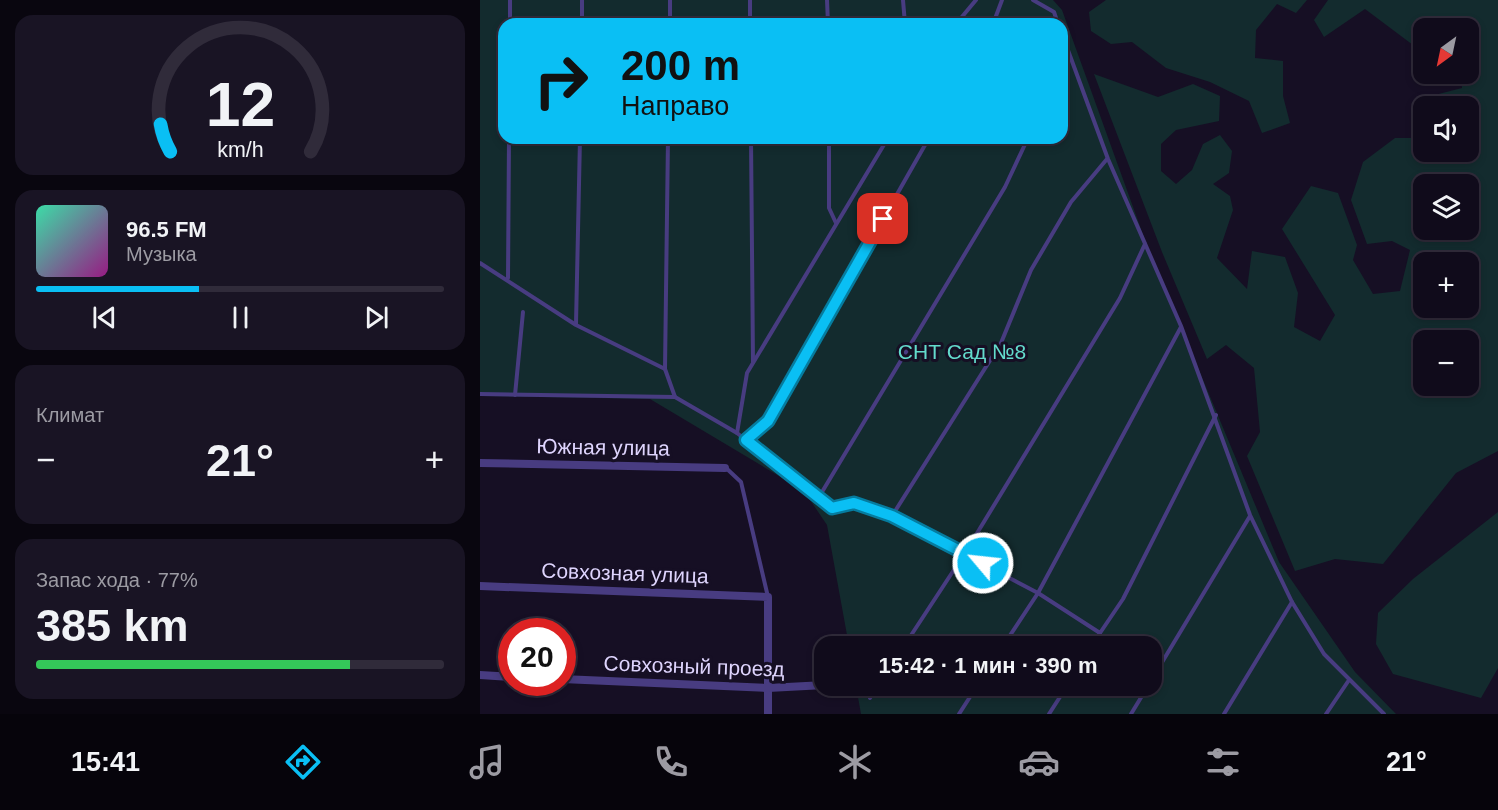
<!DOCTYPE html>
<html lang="ru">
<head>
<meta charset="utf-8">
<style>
	body { margin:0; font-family:Arial,sans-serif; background:#191424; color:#f1f3f6; height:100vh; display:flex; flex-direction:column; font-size:22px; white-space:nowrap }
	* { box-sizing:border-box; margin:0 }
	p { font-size:20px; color:#9c9ba3 }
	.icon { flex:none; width:33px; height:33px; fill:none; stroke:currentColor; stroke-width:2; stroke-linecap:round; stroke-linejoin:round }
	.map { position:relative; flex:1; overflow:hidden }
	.sheet { display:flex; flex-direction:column; gap:15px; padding:15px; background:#09060f; width:480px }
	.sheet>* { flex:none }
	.top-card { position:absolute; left:18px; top:18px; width:570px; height:126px; border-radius:18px; box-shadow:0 3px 9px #0003,0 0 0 2px #302b3a; background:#0abff4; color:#111; overflow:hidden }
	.needle { width:39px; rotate:213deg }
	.tools { position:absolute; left:933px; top:18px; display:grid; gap:12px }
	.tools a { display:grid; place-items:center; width:66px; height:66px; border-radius:12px; background:#100b1b; box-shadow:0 3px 9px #0003,0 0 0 2px #302b3a; font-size:30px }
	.speed { position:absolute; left:18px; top:618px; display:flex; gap:12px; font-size:30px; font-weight:700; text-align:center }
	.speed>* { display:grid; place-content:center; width:78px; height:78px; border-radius:50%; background:#100b1b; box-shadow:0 3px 9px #0003,0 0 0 2px #302b3a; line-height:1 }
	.speed .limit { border:9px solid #d22; background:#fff; color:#111 }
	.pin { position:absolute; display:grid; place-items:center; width:51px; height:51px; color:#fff; margin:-26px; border-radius:12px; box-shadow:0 3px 9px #0006 }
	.me { position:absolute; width:66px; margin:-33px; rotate:298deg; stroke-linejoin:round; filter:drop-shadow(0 0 4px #0008) }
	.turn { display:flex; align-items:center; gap:21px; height:126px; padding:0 24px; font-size:27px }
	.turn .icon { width:78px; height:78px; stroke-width:2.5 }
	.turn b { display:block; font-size:42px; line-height:51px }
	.big { font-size:45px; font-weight:600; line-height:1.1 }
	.sheet .tile { flex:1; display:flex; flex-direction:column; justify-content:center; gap:9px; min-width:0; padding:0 21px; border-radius:18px; background:#191424 }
	.sheet .dial { align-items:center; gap:0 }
	.dial svg { height:156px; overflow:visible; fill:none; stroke:#302b3a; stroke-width:7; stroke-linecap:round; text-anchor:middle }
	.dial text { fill:#f1f3f6; stroke:none }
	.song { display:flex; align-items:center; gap:18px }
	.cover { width:72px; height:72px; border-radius:9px; background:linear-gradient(135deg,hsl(160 70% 55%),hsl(310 70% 35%)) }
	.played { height:6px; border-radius:3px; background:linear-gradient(90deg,#0abff4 40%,#302b3a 40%) }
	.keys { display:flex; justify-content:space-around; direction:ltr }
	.heat { display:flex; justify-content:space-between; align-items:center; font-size:33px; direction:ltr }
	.charge { height:9px; border-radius:4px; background:linear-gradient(90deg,#34c759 77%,#302b3a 0) }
	.trip { position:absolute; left:334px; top:636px; width:348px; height:60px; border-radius:18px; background:#100b1b; box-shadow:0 3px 9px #0003,0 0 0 2px #302b3a; font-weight:600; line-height:60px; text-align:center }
	.dock { display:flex; height:96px; justify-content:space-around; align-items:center; background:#06040b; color:#9c9ba3 }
	.dock .icon { width:42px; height:42px }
	.dock .on { color:#0abff4 }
	.dock b { font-size:27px; color:#f1f3f6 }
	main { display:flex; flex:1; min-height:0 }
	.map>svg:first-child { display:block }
	.green { fill:#132b2e; fill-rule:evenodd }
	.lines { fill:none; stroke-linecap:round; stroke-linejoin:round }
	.service { stroke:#483c81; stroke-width:4 }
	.minor { stroke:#483c81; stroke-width:8 }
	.route-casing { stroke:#067c9f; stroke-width:15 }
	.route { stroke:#0abff4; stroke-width:10 }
	.labels { text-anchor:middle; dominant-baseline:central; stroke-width:6; stroke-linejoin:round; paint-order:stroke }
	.park-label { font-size:21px; fill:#63dbcc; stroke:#160f24 }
	.street-label { font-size:21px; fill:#ded4fd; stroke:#160f24 }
</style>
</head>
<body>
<main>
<section class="sheet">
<div class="tile dial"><svg viewBox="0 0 100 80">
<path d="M14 69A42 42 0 1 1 86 69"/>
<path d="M14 69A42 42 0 0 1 9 55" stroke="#0abff4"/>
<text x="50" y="56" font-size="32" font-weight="700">12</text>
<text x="50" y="72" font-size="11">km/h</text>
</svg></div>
<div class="tile">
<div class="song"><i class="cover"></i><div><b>96.5 FM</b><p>Музыка</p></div></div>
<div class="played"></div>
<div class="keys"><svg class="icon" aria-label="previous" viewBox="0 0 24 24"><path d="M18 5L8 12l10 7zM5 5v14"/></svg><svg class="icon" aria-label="pause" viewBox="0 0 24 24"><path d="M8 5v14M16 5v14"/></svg><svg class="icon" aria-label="next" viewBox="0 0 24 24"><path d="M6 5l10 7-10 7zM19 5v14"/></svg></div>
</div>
<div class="tile"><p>Климат</p>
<div class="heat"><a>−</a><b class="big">21°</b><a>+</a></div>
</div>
<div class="tile"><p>Запас хода · 77%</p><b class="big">385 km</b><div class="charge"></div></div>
</section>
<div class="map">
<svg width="1018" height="714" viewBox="0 0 1018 714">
	<rect width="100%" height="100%" fill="#160f24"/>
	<g class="green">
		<path d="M0,0H573L582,10L666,243L799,562L875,672L916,714H381L376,686H672V646H369L347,525L324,491L170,399L0,396ZM24,24H582V138H24Z"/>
		<path d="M626,0H827L816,13L797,4L776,30L775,58L803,61V96L810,123L782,133L769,101L730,82L686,68L652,42L631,44L611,31L609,12Z"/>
		<path d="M848,0H1018V451L976,473L903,564L855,559L815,571L767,456L780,432L774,368L746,345L727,359L682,252L614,74L678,97L713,84L740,96L739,121L696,130L681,144V171L696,184L712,170L723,144L740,135L752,151L749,173L733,184L750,196L753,210L737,258L767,289L772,251L805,257L818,293L814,327L840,341L855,315L802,229L831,186L858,193L877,245L873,260L893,294L920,291L930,250L912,241L887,244L871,200L883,162L915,138H934L944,152H988V106H945L943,98L982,88L981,74H988V28H944L943,51H941L885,9L844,37L834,20ZM944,184H988V230H944ZM944,262H988V308H944ZM944,340H988V386H944Z"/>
		<path d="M1018,512V668L1001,698L913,674L896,644L898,613L933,579Z"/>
	</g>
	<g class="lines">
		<g class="service">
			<path d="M270,0V24"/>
			<path d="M347,0L348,24"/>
			<path d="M423,0L425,24"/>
			<path d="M553,0L574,12L578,24"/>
			<path d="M30,24V0"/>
			<path d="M102,24V0"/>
			<path d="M190,24V0"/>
			<path d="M476,24L496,0"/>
			<path d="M513,24L522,0"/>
			<path d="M582,34L628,159L701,326L770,515L812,602L844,654L904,714"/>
			<path d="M582,63L588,51"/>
			<path d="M271,138L273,362"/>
			<path d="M349,138V208L356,223"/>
			<path d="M408,138L267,373L257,433L352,508L374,503L412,516L558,593L620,633L643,599L736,415"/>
			<path d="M0,263L96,325L185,369L195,397"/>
			<path d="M28,278L29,138"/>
			<path d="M96,324L100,138"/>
			<path d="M185,369L188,138"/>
			<path d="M0,394L195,397L257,433"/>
			<path d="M35,395L43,312"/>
			<path d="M266,440L288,421L449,138"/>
			<path d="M246,468L261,482L288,597"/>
			<path d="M339,497L525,187L548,138"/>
			<path d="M412,516L521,343L551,270L591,202L627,159"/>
			<path d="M424,646L485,553L640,298L665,244"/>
			<path d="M523,646L558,593L701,327"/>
			<path d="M611,646L620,633"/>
			<path d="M672,679L770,516"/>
			<path d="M390,698L398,686"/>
			<path d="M479,714L497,686"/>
			<path d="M569,714L587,686"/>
			<path d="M651,714L668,686"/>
			<path d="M744,714L812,602"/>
			<path d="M846,714L869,680"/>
		</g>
		<g class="minor">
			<path d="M0,463L245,468"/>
			<path d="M0,586L288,597V714"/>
			<path d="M0,675L32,677"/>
			<path d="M82,679L288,688L345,685"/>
		</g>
	</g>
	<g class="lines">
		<defs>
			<path id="route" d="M403,219L288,421L266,440L352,508L374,503L412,516L503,563"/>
		</defs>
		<use href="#route" class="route-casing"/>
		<use href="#route" class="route"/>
	</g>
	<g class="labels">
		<g class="park-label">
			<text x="482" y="351">СНТ Сад №8</text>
		</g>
		<g class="street-label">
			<text transform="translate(123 447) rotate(1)">Южная улица</text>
			<text transform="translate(145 573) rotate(2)">Совхозная улица</text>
			<text transform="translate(214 666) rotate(2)">Совхозный проезд</text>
		</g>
	</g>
</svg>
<div class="tools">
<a><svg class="needle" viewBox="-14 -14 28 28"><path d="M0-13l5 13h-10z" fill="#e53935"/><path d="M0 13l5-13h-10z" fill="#9c9ba3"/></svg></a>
<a><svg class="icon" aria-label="sound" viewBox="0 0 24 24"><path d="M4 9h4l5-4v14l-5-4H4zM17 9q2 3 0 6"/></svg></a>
<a><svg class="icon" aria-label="layers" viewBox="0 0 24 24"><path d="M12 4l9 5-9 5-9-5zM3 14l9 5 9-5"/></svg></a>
<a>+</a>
<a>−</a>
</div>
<div class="speed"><div class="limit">20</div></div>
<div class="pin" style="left:403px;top:219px;background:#d93025"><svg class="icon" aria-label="arrive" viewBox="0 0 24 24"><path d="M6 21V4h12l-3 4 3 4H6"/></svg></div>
<svg class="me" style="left:503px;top:563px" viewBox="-20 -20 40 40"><circle r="17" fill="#0abff4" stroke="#fff" stroke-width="3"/><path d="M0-11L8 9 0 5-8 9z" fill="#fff"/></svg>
<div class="trip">15:42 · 1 мин · 390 m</div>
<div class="top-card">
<div class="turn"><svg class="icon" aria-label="right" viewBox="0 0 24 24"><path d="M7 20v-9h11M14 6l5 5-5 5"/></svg><div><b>200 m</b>Направо</div></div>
</div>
</div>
</main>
<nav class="dock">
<b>15:41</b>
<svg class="icon on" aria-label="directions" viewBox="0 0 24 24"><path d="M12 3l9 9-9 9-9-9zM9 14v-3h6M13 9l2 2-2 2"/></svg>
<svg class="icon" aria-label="music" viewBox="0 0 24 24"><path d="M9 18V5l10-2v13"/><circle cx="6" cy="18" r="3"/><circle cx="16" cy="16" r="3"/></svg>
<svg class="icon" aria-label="phone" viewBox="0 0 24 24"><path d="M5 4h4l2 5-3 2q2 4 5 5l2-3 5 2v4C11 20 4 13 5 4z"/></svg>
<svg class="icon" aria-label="climate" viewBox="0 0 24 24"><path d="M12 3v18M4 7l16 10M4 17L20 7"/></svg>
<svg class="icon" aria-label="car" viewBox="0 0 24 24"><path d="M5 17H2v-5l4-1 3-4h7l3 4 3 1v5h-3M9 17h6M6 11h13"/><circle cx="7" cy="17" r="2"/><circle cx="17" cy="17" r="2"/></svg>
<svg class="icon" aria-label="filters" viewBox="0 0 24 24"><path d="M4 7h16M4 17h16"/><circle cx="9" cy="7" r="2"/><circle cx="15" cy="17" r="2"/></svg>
<b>21°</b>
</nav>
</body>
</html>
